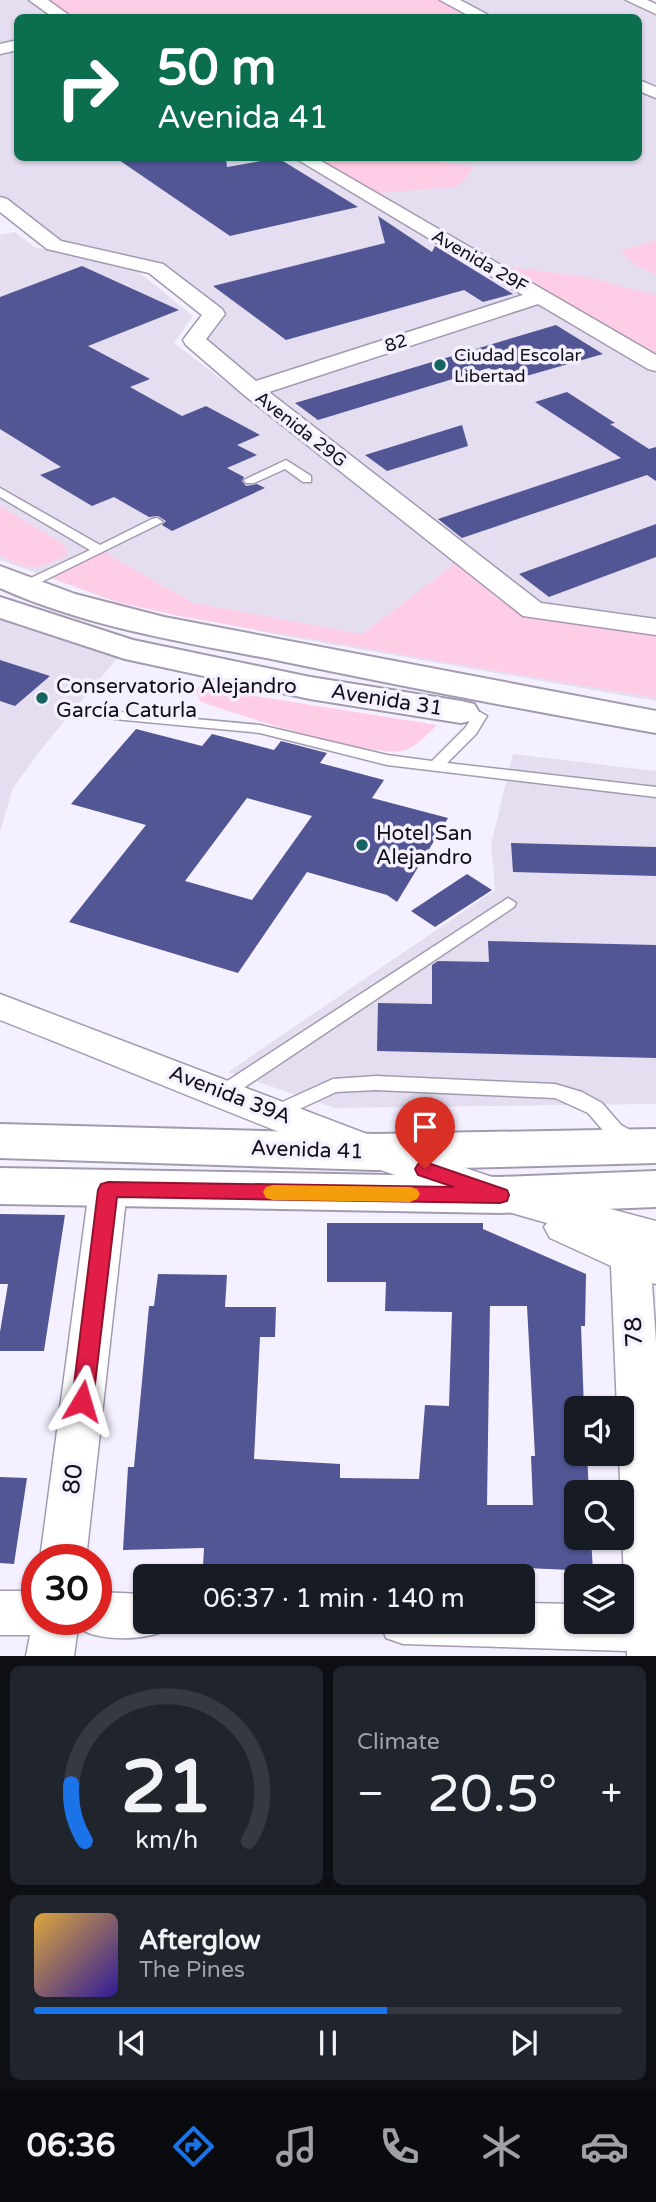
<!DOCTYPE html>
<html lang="en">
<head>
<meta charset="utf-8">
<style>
	body { margin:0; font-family:"Varela Round",sans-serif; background:#20242c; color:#f1f3f6; height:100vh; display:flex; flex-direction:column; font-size:26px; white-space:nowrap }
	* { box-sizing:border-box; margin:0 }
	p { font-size:23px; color:#9ea1a6 }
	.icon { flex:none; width:38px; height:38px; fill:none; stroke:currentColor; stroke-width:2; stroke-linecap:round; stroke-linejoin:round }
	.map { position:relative; height:1656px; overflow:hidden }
	.panel { display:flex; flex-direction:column; gap:10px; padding:10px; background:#0d0f14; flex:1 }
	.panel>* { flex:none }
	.hud { position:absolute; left:14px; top:14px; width:628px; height:147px; border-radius:10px; box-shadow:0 2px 5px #0004; background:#0b6e4f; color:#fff; overflow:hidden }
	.fabs { position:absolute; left:564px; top:1396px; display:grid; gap:14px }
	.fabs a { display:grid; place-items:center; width:70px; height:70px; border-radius:10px; background:#171b24; box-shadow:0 2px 5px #0004; font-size:35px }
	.speed { position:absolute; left:21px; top:1544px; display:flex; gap:14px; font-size:35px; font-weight:700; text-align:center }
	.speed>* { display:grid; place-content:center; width:91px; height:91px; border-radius:50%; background:#171b24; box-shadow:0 2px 5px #0004; line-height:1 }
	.speed .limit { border:10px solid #d22; background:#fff; color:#111 }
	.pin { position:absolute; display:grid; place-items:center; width:60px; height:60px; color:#fff; margin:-72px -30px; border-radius:50% 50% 50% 0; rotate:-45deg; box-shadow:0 0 7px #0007 }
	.pin .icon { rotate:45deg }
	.me { position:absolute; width:77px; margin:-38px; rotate:7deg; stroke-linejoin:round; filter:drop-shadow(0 0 5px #0008) }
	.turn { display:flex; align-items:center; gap:24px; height:147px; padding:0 28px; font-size:32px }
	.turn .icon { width:91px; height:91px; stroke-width:2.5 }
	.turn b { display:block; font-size:49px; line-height:60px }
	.big { font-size:52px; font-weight:600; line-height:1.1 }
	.panel .widget { flex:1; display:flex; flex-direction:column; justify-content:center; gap:10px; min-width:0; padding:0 24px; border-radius:10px; background:#20242c }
	.panel .dial { align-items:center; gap:0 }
	.dial svg { height:182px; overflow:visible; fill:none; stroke:#363941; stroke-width:7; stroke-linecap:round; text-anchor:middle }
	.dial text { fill:#f1f3f6; stroke:none }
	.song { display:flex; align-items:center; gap:21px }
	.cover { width:84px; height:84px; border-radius:10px; background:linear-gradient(135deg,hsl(40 70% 55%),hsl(250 70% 35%)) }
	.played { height:7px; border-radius:4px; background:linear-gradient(90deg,#1a73e8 60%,#363941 60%) }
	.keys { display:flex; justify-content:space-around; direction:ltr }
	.heat { display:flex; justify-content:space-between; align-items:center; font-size:38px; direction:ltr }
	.panel .tiles { flex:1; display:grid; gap:10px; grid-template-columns:1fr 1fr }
	.widget:last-child { grid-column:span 2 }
	.trip { position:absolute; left:133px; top:1564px; width:402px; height:70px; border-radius:10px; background:#171b24; box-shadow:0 2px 5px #0004; font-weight:600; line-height:70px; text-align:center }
	.dock { display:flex; height:112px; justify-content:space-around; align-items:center; background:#090b0e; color:#9ea1a6 }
	.dock .icon { width:49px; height:49px }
	.dock .active { color:#1a73e8 }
	.dock b { font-size:32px; color:#f1f3f6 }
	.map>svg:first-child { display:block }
	.built { fill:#e5def1; fill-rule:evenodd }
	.green { fill:#ffcde6 }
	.building { fill:#525695; fill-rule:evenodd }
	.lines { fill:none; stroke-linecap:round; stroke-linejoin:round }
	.lane-casing { stroke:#a39ab2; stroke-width:3 }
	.street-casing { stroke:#a39ab2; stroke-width:3 }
	.primary-casing { stroke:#a39ab2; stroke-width:4 }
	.lane { fill:#fff; fill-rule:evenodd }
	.street { fill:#fff; fill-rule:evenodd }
	.primary { fill:#fff; fill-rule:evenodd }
	.route { fill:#e11d48; stroke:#92132f; stroke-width:2 }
	.slow { fill:#f59e0b }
	.poi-dot { fill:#176561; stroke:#f5f0ff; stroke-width:2.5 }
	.labels { text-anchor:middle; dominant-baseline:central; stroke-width:7; stroke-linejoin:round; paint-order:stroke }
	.far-street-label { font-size:18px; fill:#120f17; stroke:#f5f0ff }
	.far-poi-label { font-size:18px; fill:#120f17; stroke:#f5f0ff; text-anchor:start }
	.poi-label { font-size:21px; fill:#120f17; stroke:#f5f0ff; text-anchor:start }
	.street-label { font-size:21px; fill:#120f17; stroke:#f5f0ff }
	.near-street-label { font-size:24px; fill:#120f17; stroke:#f5f0ff }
</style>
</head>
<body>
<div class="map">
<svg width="656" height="1656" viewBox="0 0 656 1656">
	<rect width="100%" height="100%" fill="#f5f0ff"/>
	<g class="built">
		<path d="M0,0H634L656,9V701L279,635L117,602L0,560V235L15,232L34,247L136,270L193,316L174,343L531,614L194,340L214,314L156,268L54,245L0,203ZM18,18H639V158H18Z"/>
		<path d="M0,607L125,649L43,747L13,788L0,832Z"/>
		<path d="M513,754L656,771V1104L335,1108L228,1072L495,890L491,844Z"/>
	</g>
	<g class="green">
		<path d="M38,0H448L487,17L67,18Z"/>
		<path d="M304,158H422L474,167L459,186L366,194Z"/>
		<path d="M656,240V275L637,266L620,251Z"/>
		<path d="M509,267L587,277L656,295V356L550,295Z"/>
		<path d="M0,506L66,546L67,555C37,570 30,572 0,555Z"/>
		<path d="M100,550L193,603L362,634L464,557L533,610L656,627V698L179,616L117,602L47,576Z"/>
		<path d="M193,686L437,725C428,733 419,744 408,749C383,763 234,713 201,702Z"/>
	</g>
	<g class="building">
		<path d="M116,158H226L227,167L278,158L358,207L230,236Z"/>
		<path d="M378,216L432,252L435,246L513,294L483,302L464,290L286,340L213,286L385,243Z"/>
		<path d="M82,266L179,310L88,346L150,379L130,387L182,416L206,406L260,435L237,445L257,455L227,468L244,477L242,481L246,486L257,484L265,488L172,531L162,525L166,521L158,516L149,517L114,497L92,506L40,475L61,467L0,429V297Z"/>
		<path d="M556,325L603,354L509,381L489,368L318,420L295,403Z"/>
		<path d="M567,392L615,423L610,424L649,449L656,447V481L647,475L462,538L438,519L621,458L535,402Z"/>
		<path d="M462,425L468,446L387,471L365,455Z"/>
		<path d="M656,524V557L549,597L519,574Z"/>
		<path d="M0,660L50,676L15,706L0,701Z"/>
		<path d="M136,729L202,746L212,734L274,750L281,741L327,753L320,763L384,780L372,798L448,818L397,902L387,895L307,872L238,973L69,922L146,825L71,804ZM247,798L312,816L252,900L185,881Z"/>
		<path d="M511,843L656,847V876L513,872Z"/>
		<path d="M467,874L492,890L435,927L411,911Z"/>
		<path d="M488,941L656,945V1058L377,1051L378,1003L432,1004V965L438,961L489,962Z"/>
		<path d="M0,1214L65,1215L44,1351H0V1332L8,1284H0Z"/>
		<path d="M327,1223H483V1229L586,1274L585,1326H581L584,1409H576V1454H587L589,1493H576V1538H591L593,1571L501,1567V1571L339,1568V1574L298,1573V1571L203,1566L204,1548L123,1550L128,1467H134L149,1306H154L158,1274L227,1275L225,1307H276L275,1337H260L254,1459L340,1464V1478L419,1479L425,1405L449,1406L452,1312L385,1311L386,1282H327ZM490,1306H527L535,1456H531L533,1505H487Z"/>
		<path d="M0,1477L27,1478L14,1564L0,1563Z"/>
	</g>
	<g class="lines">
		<defs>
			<g id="lane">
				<path d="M286,460L311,476V482H303L285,469L254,483H246L244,480Z"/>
				<path d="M0,488L100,545L152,519L157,518L163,522L23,591L16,587L18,584L90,550L0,497Z"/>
				<path d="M109,711L260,725L387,755L432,761L465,728L475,713L480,712L487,716L476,734L447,763L656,787V797L387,765L260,733L104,718L102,715Z"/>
				<path d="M508,898L516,903L514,907L230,1097L224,1099L218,1097L215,1092L218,1087Z"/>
				<path d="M376,1076L555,1084L582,1092L602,1103L621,1125L639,1135L641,1140L639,1145L632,1147L625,1145L607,1135L588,1113L555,1098L376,1090L336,1092L276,1120L269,1118L267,1113L269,1108L333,1079Z"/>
			</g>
			<g id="street">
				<path d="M29,0H48L73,18H54Z"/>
				<path d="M440,0H460L494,18H473Z"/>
				<path d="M626,0H647L656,4V14Z"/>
				<path d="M18,40V50L0,54V44Z"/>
				<path d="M639,80L656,87V98L639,91Z"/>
				<path d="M295,158H316L656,355V371L648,369L538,304L269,392L541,603L656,619V635L523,616L244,395L186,345L183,340L202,315L149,273L47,249L0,212V197L7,199L61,241L163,264L222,309L225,314L206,339L256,381L523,295Z"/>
				<path d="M0,994L388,1142L504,1181L656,1221V1284L652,1283L656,1342V1656H627V1651L403,1644L386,1638L380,1622H523V1603L576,1604V1622H621V1606H625L619,1454H621V1409H617L611,1266L550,1238L544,1227L547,1223C361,1172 179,1090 0,1020Z"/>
				<path d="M108,1175L122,1179L127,1190L86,1559H40L89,1190L94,1179Z"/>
				<path d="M0,1591H37V1619H96V1592L145,1594V1622H166L162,1632C141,1640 95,1642 78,1627L74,1656H26L30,1635H0Z"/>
			</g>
			<g id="primary">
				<path d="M0,566L75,594L164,617L656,711V733C529,711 402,686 276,660C183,642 87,627 0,588Z"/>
				<path d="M0,597L133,640L310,677L461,701L474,704L479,712L474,720L461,723L310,699L125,659L0,618Z"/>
				<path d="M0,1124L375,1134L656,1129V1163L375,1170L0,1158Z"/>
				<path d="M0,1168L500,1177L656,1171V1207L500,1213L0,1204Z"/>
			</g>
		</defs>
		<use href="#lane" class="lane-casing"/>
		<use href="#street" class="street-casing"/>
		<use href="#primary" class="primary-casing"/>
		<use href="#lane" class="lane"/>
		<use href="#street" class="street"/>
		<use href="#primary" class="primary"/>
	</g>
	<path class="route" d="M425,1162L507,1190L509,1195L507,1201L500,1203L117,1197L93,1401L90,1407L82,1410L75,1407L72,1401L98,1190L101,1184L108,1182L454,1187L418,1175L415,1169L418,1164Z"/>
	<path class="slow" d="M273,1185L410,1187L417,1189L420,1194L417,1199L410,1202L273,1200L266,1198L263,1192L266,1187Z"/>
	<g class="poi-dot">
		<circle cx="440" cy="365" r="7"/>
		<circle cx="42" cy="698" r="7"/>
		<circle cx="362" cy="845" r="7"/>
	</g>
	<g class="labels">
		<g class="far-street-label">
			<text transform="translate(480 261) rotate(30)">Avenida 29F</text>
			<text transform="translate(396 343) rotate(-18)">82</text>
			<text transform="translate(301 429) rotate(38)">Avenida 29G</text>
		</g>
		<g class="far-poi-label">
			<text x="454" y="355">Ciudad Escolar<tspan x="454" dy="21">Libertad</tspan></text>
		</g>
		<g class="poi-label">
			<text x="56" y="686">Conservatorio Alejandro<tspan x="56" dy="24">García Caturla</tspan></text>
			<text x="376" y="833">Hotel San<tspan x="376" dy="24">Alejandro</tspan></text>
		</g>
		<g class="street-label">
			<text transform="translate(387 700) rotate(9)">Avenida 31</text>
			<text transform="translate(230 1095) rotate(21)">Avenida 39A</text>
			<text transform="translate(307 1150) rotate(2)">Avenida 41</text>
		</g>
		<g class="near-street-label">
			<text transform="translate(634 1332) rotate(-93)">78</text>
			<text transform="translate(73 1479) rotate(-83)">80</text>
		</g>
	</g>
</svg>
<div class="fabs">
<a><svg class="icon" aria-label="sound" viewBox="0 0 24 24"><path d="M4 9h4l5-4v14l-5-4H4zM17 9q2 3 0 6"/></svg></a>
<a><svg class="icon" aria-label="search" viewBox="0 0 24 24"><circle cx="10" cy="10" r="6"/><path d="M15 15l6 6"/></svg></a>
<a><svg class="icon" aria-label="layers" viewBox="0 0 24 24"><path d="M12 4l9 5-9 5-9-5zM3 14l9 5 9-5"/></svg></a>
</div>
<div class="speed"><div class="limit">30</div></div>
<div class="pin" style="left:425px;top:1169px;background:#d93025"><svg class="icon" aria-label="arrive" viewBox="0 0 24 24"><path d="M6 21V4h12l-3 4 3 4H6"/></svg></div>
<svg class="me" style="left:82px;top:1401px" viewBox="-20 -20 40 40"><path d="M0-17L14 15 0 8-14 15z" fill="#e11d48" stroke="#fff" stroke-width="4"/></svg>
<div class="trip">06:37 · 1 min · 140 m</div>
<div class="hud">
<div class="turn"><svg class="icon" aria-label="right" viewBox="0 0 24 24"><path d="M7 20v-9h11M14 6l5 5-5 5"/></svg><div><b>50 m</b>Avenida 41</div></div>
</div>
</div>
<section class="panel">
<div class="tiles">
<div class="widget dial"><svg viewBox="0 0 100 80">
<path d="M14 69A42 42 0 1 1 86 69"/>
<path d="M14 69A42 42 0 0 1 8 44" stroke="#1a73e8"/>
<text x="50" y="56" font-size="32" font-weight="700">21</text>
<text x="50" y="72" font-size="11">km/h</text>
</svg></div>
<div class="widget"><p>Climate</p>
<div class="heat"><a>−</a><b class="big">20.5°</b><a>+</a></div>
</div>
<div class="widget">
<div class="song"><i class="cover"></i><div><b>Afterglow</b><p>The Pines</p></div></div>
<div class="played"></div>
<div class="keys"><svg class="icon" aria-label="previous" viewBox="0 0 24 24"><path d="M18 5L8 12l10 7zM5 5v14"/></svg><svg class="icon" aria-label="pause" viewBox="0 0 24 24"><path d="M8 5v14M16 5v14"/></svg><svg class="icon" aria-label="next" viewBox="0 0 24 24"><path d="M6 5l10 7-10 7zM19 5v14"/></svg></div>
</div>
</div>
</section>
<nav class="dock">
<b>06:36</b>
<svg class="icon active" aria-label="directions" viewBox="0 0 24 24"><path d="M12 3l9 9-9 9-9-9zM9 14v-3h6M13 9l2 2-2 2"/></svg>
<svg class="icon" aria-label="music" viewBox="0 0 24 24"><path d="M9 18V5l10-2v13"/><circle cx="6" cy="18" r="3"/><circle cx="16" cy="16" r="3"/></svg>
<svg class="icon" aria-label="phone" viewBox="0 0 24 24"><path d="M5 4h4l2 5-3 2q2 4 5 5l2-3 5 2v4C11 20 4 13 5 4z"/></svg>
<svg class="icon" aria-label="climate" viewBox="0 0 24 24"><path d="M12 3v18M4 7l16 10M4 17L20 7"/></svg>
<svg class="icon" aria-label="car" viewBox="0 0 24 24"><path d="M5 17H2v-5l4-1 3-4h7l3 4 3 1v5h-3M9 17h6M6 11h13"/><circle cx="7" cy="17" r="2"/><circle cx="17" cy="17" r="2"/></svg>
</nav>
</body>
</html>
